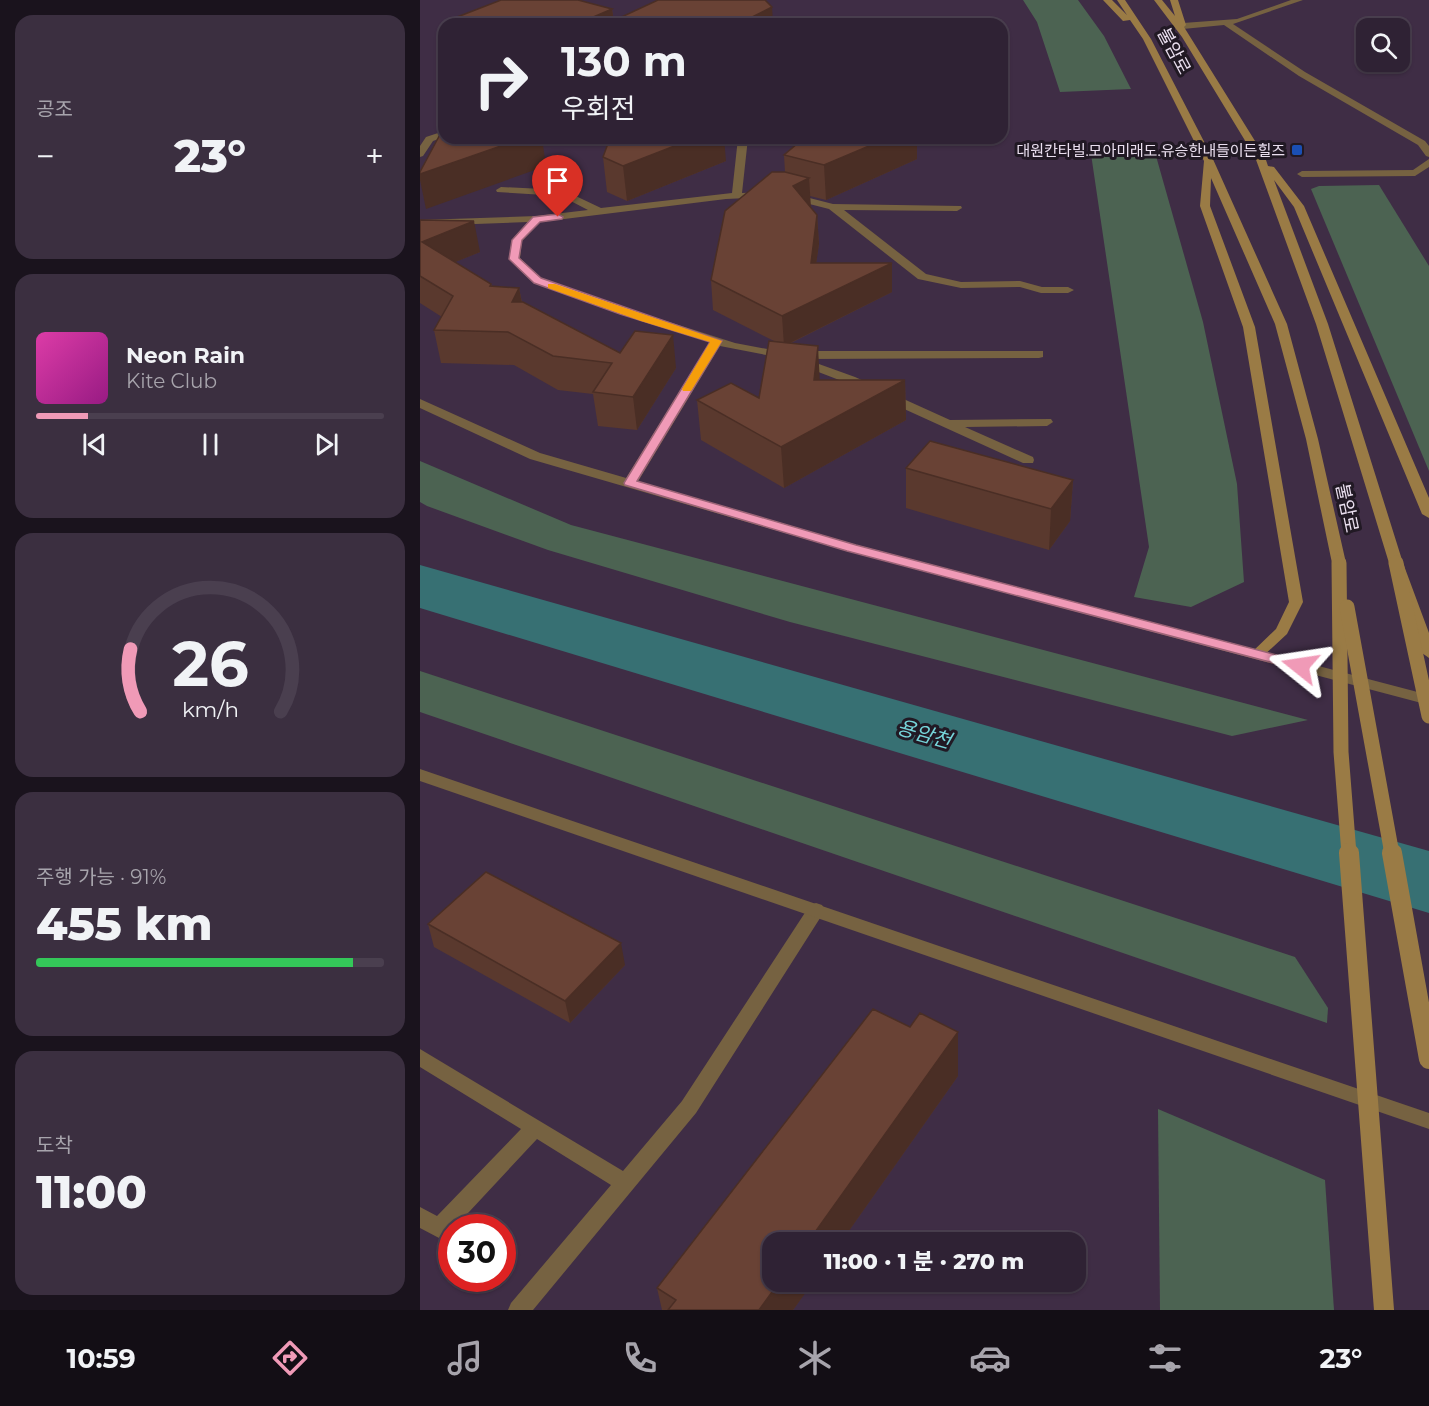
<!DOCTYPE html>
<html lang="ko">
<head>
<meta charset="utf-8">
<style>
	body { margin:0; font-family:Montserrat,"Noto Sans KR",sans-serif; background:#3b2f40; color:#f1f3f6; height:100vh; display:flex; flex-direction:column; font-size:22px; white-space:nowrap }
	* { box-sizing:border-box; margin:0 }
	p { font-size:20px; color:#a7a4ac }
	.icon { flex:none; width:33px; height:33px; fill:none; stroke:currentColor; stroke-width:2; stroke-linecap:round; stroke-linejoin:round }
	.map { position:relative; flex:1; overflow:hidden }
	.details { display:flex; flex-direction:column; gap:15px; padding:15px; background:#1a131d; width:420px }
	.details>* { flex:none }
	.hud { position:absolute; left:18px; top:18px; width:570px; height:126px; border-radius:18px; box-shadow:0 2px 4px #0004,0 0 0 2px #4a3f4f; background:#2f2234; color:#f1f3f6; overflow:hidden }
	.buttons { position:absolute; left:936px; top:18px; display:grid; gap:12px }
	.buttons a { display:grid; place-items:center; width:54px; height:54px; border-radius:12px; background:#2f2234; box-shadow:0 2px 4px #0004,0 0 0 2px #4a3f4f; font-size:30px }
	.speed { position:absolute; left:18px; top:1214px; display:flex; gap:12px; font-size:30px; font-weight:700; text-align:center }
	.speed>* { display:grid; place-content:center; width:78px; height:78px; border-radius:50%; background:#2f2234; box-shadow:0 2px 4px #0004,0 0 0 2px #4a3f4f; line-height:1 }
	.speed .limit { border:9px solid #d22; background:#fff; color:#111 }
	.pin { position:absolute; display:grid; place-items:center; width:51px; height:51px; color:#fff; margin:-62px -26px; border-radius:50% 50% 50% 0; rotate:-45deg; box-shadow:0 0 6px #0007 }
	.pin .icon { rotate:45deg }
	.me { position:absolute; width:66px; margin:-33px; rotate:285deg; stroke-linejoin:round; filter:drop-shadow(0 0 4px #0008) }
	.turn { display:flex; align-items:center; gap:21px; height:126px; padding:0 24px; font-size:27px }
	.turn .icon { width:78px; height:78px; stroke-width:2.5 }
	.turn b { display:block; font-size:42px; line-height:51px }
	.big { font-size:45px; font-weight:800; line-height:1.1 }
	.details .widget { flex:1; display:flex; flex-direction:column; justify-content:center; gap:9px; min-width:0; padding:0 21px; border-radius:18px; background:#3b2f40 }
	.details .dial { align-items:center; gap:0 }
	.dial svg { height:156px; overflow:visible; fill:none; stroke:#4a3f4f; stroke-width:7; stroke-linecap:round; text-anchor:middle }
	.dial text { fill:#f1f3f6; stroke:none }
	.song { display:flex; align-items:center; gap:18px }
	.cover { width:72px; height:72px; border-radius:9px; background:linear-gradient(135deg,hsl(320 70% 55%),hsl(310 70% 35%)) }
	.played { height:6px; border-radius:3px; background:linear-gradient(90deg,#f09ab7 15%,#4a3f4f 15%) }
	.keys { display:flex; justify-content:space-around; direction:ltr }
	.heat { display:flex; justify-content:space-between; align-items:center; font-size:33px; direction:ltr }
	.charge { height:9px; border-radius:4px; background:linear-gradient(90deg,#34c759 91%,#4a3f4f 0) }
	.trip { position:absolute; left:342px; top:1232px; width:324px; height:60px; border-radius:18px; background:#2f2234; box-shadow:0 2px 4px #0004,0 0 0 2px #4a3f4f; font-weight:800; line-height:60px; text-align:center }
	.menu { display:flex; height:96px; justify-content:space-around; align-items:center; background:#130e15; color:#a7a4ac }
	.menu .icon { width:42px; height:42px }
	.menu .selected { color:#f09ab7 }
	.menu b { font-size:27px; color:#f1f3f6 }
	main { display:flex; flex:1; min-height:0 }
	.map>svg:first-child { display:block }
	.green { fill:#4c6352 }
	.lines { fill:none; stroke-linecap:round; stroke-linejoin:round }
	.river { fill:#377073; fill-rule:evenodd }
	.lane { fill:#766241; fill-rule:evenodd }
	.street { fill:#766241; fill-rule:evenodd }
	.secondary { fill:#9a7b45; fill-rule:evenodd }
	.secondary-bridge-far1 { stroke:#9a7b45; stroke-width:15 }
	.secondary-bridge { stroke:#9a7b45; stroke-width:20 }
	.wall { fill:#5a392e }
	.shaded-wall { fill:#4a2e25 }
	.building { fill:#694235; stroke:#4a2e25; stroke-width:1.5 }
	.route { fill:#f09ab7; stroke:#9c6477; stroke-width:1.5 }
	.slow { fill:#f59e0b }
	.transit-dot { fill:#1a4fb4; stroke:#211924; stroke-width:2 }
	.labels { text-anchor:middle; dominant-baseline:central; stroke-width:6; stroke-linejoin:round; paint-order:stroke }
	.far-poi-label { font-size:15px; fill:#eadfef; stroke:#211924; text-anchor:end }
	.street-label { font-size:18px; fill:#eadfef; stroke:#211924 }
	.water-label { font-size:20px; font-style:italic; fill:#76d4d9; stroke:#211924 }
</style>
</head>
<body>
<main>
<section class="details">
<div class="widget"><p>공조</p>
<div class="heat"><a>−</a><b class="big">23°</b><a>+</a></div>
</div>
<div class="widget">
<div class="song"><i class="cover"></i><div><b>Neon Rain</b><p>Kite Club</p></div></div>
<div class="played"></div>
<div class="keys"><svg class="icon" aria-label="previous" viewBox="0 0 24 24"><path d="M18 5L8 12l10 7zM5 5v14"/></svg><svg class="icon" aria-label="pause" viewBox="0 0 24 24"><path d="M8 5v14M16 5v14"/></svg><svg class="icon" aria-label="next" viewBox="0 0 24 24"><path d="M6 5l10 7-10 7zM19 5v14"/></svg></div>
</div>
<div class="widget dial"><svg viewBox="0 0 100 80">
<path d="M14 69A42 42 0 1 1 86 69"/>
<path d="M14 69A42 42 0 0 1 9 37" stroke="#f09ab7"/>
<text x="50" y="56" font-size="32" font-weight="700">26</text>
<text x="50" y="72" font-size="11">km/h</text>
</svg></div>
<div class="widget"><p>주행 가능 · 91%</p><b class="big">455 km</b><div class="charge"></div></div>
<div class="widget"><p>도착</p><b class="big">11:00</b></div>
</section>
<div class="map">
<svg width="1009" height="1310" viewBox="0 0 1009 1310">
	<rect width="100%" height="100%" fill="#3f2d45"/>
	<g class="green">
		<path d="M603,0H658L684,36L711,89L640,92L617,22Z"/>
		<path d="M671,154L736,156L783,322L817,484L824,582L771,607L714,597L729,547Z"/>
		<path d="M959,185L1009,266V471L891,189L899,186Z"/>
		<path d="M0,461L151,525L888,720L812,736L370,622L128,550L7,506L0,502Z"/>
		<path d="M0,671L875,957L908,1008L907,1023L0,712Z"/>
		<path d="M738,1109L905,1180L914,1310H740Z"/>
	</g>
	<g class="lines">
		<path class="river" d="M0,565L1009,851V913L0,608Z"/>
		<g class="lane">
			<path d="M871,0H883L813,24L885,72L1005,141L1009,146V157L1006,156L998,145L879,76L804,25L763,29L759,26L763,23L817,19Z"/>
			<path d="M24,131V137L13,141L3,156L0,157V146L6,137Z"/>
			<path d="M318,138H328L322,193L344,192L349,195L348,197L306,199L120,222L102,241L100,258L122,279L165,295L315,343L374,354L380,351H623V357L619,358L385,359L435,377L530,420L631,419L633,422L627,426L545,427L613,457L614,460L613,463H603L427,383L362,358L300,346L217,483L210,487L205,486L203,483L290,342L114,283L89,259L92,240L108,222L0,226V220L117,216L168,210L141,196L77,192L76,190L81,187L143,190L181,208L312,193Z"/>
			<path d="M1009,159V167L995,176L882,177L877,174L882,171L993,170Z"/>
			<path d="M370,193L413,204L541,206L542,208L537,211L424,210L506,274L541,282L600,281L622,287H648L654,290L648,293H621L600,287L541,288L498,279L409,209L366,198V194Z"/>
			<path d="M396,903L402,905L405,910L402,915L276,1113L113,1310H88L91,1303L191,1185L117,1139L35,1227H32L26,1236L19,1238L0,1228V1207L17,1216L101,1129L0,1067V1049L203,1171L262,1101L390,905Z"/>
		</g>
		<g class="street">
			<path d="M0,399L120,453L437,545L1009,695V705L427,551L110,459L0,408Z"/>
			<path d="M0,769L1009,1113V1129L0,781Z"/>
		</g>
		<g class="secondary">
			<path d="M683,0H692L707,15L697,0H705L731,39L792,157L867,324L898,439L926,563L919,567L912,563L886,439L855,324L791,178L790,206L835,327L883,602L867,634L842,657L837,659L830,654L856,629L869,602L823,327L780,206L784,161L723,39L710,20L703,21Z"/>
			<path d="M734,0H742L755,16L750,0H758L766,25L764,27L845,157L848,166L854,167L884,206L1009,498V518L1002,514L874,207L854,180L908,324L983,563L1009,633V658L1002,653L969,563L896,324L835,157L762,37Z"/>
		</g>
		<g class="secondary-bridge-far1">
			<path d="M919,563L921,752L929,854"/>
			<path d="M976,563L1009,716"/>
			<path d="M927,607L972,854"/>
		</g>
		<g class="secondary-bridge">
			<path d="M929,853L964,1310"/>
			<path d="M972,853L1009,1059"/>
		</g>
	</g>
	<g class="wall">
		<path d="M192,9L194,24H33L32,19Z"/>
		<path d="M195,20L353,24H196Z"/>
		<path d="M364,155L497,159L406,200L390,196V207L397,215L399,244L396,263L472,292L371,343L399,380H485L486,420L364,488L281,440L277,400L339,398L354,341L293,310L291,280L365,172Z"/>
		<path d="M183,157L306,161L207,201L187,192Z"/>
		<path d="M0,220L60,252L35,262L71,284L72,286L99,288L102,302L200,353L256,368L217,430L178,426L173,394L138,390L94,365L21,363L14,330L22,317L0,303Z"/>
		<path d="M486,468L653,480L650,521L629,550L486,508Z"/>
		<path d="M8,924L205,965L150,1023L14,947Z"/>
		<path d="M490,1027L538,1032V1076L373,1310H242L237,1288Z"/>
	</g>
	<g class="shaded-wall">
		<path d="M352,7L353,24H318Z"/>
		<path d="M192,9L194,24H157Z"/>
		<path d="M104,138H122L126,166L6,209L0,180V174Z"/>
		<path d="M275,138H304L306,161L207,201L203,166Z"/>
		<path d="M468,138H497V159L406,200L404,165Z"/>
		<path d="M389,178L391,207L374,214L373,186Z"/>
		<path d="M397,215L399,244L392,292L391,263Z"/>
		<path d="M54,221L60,252L8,273L2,242Z"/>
		<path d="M472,263V292L364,346L362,316Z"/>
		<path d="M99,288L105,320L92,302Z"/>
		<path d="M253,335L256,368L217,430L213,397Z"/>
		<path d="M398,346L400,385L394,380Z"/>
		<path d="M485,380L486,420L364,488L361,447Z"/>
		<path d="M653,480L650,521L629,550L631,509Z"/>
		<path d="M201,943L205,965L150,1023L145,1001Z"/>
		<path d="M538,1032V1076L421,1242H388Z"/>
		<path d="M360,1281H394L373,1310H339Z"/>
	</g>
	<g class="building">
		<path d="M81,0H158L192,9L157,24H49L32,19Z"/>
		<path d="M238,0H345L352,7L318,24H213L195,20Z"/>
		<path d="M24,127V138H104L0,174V172Z"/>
		<path d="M190,138H275L203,166L183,157Z"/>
		<path d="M384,138H468L404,165L364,155Z"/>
		<path d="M352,172H365L389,178L373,186L397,215L391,263H472L362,316L291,280L305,211Z"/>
		<path d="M0,220L54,221L2,242L71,284L70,286L99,288L92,302H103L200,353L215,331L253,335L213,397L173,392L192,363L133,356L88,332L14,330L33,296L0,276Z"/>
		<path d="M349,341L398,346L394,380H485L361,447L277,400L311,383L339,398Z"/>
		<path d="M510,441L653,480L631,509L486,468Z"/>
		<path d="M66,872L201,943L145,1001L8,924Z"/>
		<path d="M453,1009L490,1027L500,1013L538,1032L388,1242H352V1281H360L339,1310H248L256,1300L237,1288Z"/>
	</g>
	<path class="route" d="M138,214L143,217L142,219L120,222L102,240L99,258L121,278L302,341L217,481L436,545L880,661L887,666L880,670L427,551L205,485L204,483L290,342L200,314L114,283L89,259L92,240L113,217Z"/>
	<path class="slow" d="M128,284H135L302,341L271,391H263L262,389L290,342L221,321L128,288Z"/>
	<rect class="transit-dot" x="871" y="144" width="12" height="12" rx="3"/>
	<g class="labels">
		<g class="far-poi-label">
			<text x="865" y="150">대원칸타빌.모아미래도.유승한내들이든힐즈</text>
		</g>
		<g class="street-label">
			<text transform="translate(754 51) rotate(62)">불암로</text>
			<text transform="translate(927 508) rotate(78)">불암로</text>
		</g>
		<g class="water-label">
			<text transform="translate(504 734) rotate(16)">용암천</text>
		</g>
	</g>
</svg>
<div class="buttons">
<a><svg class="icon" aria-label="search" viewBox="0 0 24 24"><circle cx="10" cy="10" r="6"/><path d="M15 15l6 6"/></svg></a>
</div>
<div class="speed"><div class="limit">30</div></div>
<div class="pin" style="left:138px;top:217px;background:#d93025"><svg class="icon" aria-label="arrive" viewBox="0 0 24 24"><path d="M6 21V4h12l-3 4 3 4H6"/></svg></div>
<svg class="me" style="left:880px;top:666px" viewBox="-20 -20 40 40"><path d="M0-17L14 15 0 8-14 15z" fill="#f09ab7" stroke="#fff" stroke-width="4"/></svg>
<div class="trip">11:00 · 1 분 · 270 m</div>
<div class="hud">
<div class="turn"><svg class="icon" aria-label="right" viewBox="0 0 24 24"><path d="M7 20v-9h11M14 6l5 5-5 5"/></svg><div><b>130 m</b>우회전</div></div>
</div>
</div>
</main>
<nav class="menu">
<b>10:59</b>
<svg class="icon selected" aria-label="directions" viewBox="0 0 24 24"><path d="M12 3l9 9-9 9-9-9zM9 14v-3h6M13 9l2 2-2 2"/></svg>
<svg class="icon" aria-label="music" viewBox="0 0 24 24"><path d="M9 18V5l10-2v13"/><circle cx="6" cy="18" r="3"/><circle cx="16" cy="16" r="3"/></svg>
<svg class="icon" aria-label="phone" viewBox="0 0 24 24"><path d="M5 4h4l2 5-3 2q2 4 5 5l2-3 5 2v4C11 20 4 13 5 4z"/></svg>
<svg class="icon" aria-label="climate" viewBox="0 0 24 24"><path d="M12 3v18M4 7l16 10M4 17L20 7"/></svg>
<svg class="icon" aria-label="car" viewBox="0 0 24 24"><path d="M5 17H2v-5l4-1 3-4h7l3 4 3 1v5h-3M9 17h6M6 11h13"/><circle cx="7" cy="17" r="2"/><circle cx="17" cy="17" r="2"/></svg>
<svg class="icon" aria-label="filters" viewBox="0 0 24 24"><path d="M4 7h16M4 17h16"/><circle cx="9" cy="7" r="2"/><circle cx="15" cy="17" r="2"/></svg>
<b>23°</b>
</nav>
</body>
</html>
